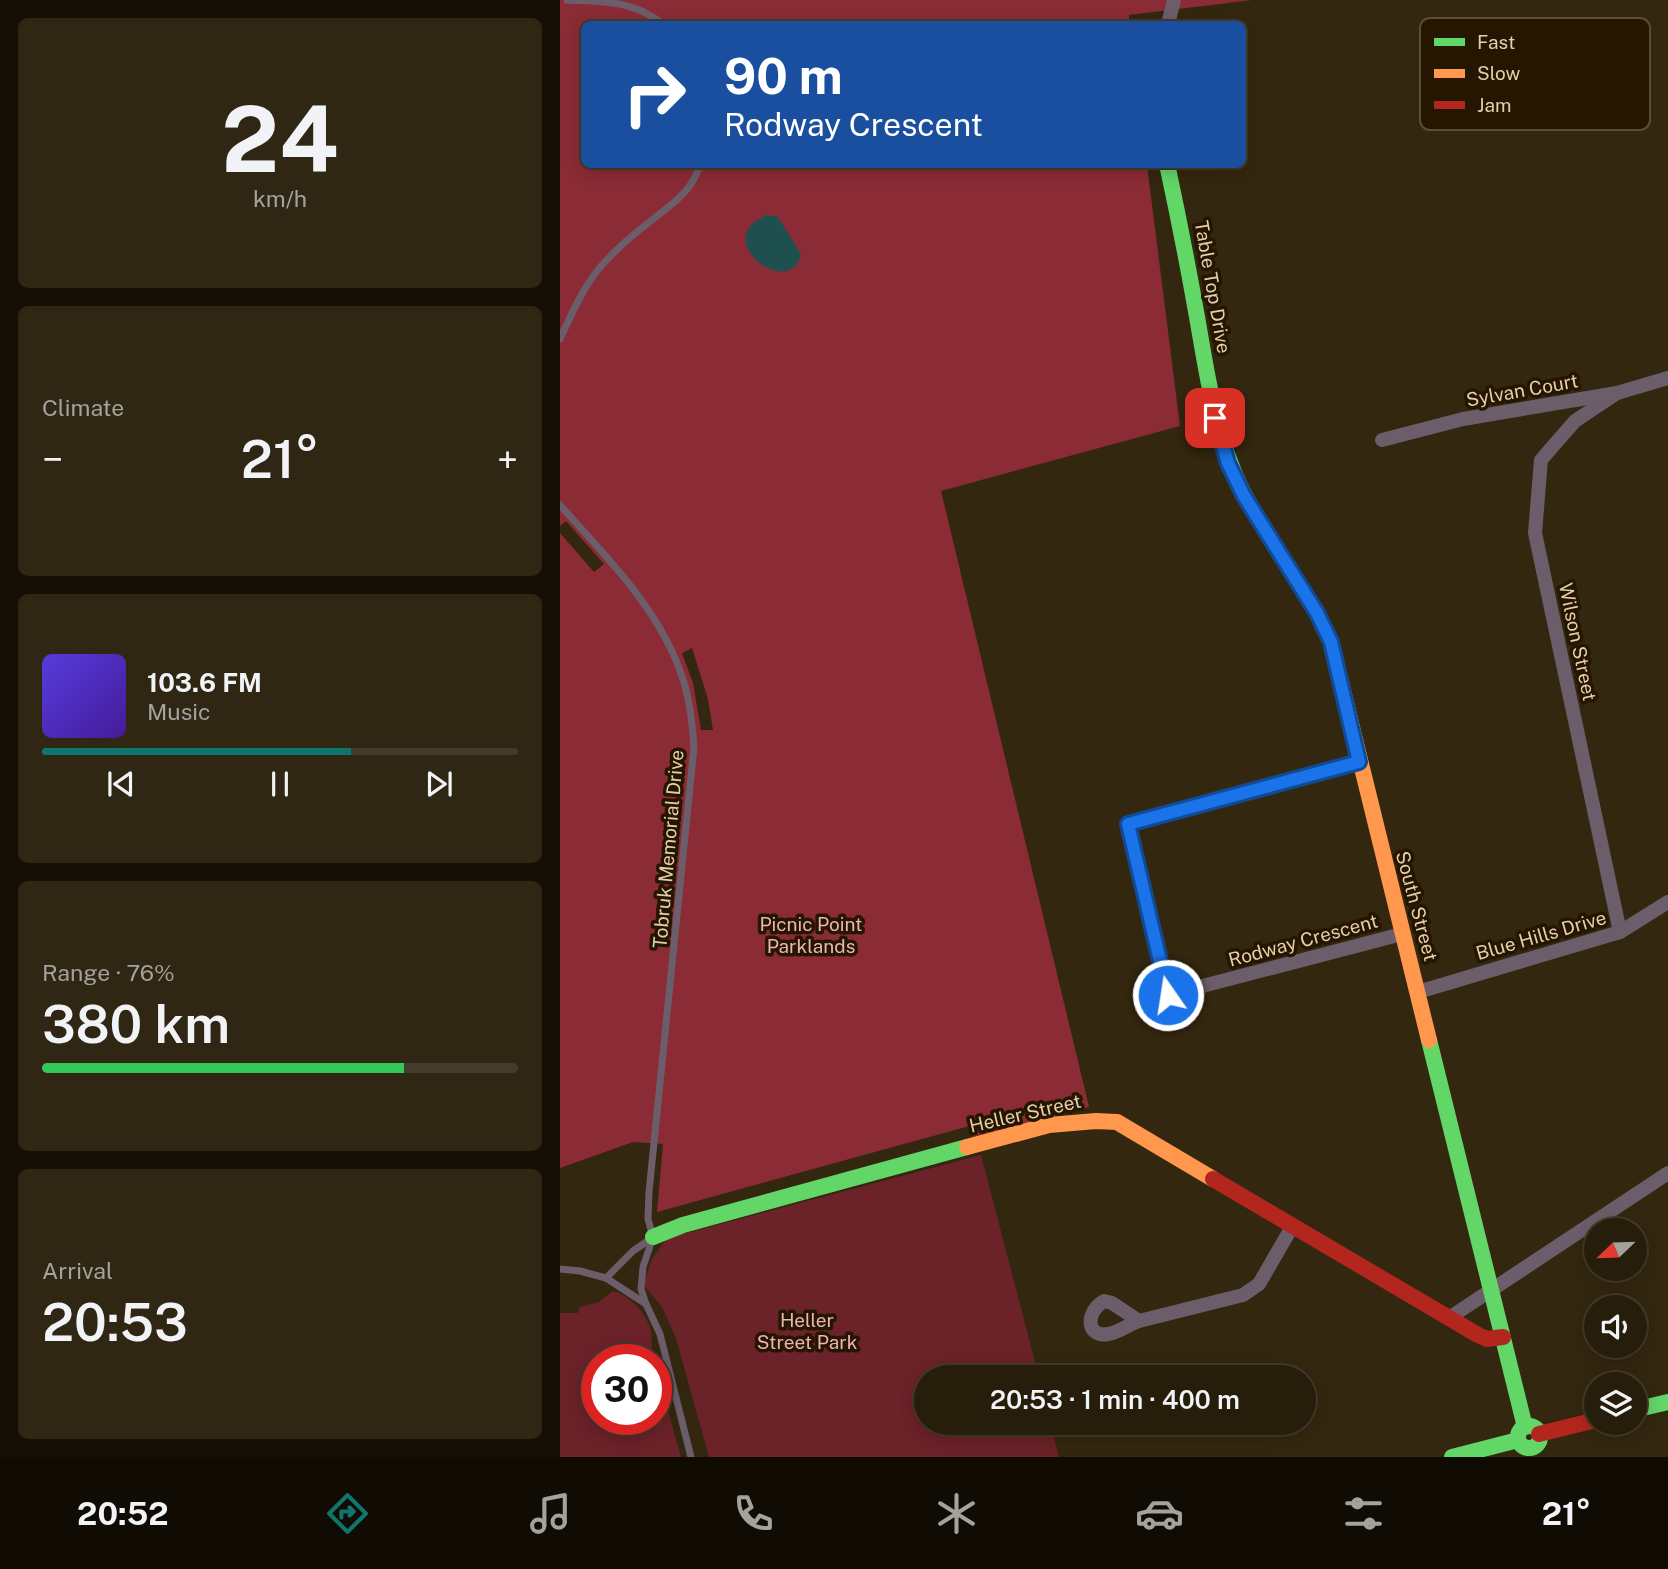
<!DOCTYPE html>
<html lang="en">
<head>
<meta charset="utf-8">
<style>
	body { margin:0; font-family:"Public Sans",sans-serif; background:#2f2614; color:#f1f3f6; height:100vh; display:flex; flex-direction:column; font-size:26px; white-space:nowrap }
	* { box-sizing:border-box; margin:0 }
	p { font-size:23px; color:#a4a29d }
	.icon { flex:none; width:38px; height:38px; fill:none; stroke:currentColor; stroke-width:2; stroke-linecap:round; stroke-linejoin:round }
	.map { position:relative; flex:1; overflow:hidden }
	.panel { display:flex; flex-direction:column; gap:18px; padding:18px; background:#151006; width:560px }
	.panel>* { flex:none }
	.hud { position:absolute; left:21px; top:21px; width:665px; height:147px; border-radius:10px; box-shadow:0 4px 18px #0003,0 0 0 2px #433b2c; background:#1a4fa0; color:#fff; overflow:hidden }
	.needle { width:46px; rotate:247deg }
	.buttons { position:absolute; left:1024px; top:1218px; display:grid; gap:14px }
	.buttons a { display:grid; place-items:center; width:63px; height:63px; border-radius:50%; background:#271d0b; box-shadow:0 4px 18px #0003,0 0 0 2px #433b2c; font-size:35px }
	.speed { position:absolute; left:21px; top:1344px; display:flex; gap:14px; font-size:35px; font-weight:700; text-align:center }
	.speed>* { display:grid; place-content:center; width:91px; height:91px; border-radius:50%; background:#271d0b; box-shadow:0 4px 18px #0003,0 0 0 2px #433b2c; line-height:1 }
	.speed .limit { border:10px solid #d22; background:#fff; color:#111 }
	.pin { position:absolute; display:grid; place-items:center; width:60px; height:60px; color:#fff; margin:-30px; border-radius:14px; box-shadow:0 4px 10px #0006 }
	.me { position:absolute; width:77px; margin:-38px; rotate:347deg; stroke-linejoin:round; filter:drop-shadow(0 0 5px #0008) }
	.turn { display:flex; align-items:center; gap:24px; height:147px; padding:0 28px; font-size:32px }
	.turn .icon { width:91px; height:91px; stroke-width:2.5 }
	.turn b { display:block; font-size:49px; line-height:60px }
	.big { font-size:52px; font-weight:600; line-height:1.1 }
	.panel .widget { flex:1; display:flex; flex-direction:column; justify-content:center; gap:10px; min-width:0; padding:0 24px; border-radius:10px; background:#2f2614 }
	.panel .dial { align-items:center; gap:0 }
	.dial b { font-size:91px; line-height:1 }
	.song { display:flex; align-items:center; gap:21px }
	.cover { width:84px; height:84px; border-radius:10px; background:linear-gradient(135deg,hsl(250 70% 55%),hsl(260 70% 35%)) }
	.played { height:7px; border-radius:4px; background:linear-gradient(90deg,#0f766e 65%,#433b2c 65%) }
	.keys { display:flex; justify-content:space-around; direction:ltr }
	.heat { display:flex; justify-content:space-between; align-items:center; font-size:38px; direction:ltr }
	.charge { height:10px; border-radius:5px; background:linear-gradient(90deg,#34c759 76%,#433b2c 0) }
	.trip { position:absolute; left:354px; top:1365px; width:402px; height:70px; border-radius:35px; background:#271d0b; box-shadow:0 4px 18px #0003,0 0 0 2px #433b2c; font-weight:600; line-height:70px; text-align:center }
	.tab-bar { display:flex; height:112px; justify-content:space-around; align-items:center; background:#100c04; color:#a4a29d }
	.tab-bar .icon { width:49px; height:49px }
	.tab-bar .current { color:#0f766e }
	.tab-bar b { font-size:32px; color:#f1f3f6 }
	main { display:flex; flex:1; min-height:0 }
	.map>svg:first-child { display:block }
	.green { fill:#6b2228 }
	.forest { fill:#8b2b35; fill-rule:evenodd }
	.water { fill:#1e504f }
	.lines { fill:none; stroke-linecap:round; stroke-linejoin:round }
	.lane { stroke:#6b5e6a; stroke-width:7 }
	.street { stroke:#6b5e6a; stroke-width:14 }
	.fast { stroke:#63d668; stroke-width:16 }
	.slow { stroke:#ff974d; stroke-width:16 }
	.jam { stroke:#b3261e; stroke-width:16 }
	.route-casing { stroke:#114b97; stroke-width:18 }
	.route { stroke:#1a73e8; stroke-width:12 }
	.labels { text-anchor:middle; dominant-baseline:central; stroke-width:7; stroke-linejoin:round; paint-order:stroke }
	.street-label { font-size:19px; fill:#e7ceab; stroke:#241601 }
	.park-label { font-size:19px; fill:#eeb3b4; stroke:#241601 }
	.key { fill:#241601; stroke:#5e4d34; stroke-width:2 }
	.key-label { font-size:19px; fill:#e7ceab }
</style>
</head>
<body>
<main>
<section class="panel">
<div class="widget dial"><b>24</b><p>km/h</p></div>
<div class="widget"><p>Climate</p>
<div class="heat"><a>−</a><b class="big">21°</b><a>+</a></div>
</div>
<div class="widget">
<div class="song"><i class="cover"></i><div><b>103.6 FM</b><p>Music</p></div></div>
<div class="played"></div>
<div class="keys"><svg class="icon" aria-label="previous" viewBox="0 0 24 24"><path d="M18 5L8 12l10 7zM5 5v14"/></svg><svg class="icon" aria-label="pause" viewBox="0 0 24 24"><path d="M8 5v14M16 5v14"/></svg><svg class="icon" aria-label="next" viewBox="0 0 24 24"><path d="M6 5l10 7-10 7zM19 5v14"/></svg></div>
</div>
<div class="widget"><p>Range · 76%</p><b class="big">380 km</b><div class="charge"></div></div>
<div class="widget"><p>Arrival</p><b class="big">20:53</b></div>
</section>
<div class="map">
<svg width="1108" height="1457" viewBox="0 0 1108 1457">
	<rect width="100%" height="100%" fill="#34270f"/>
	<g class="green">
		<path d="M421,1155L479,1377H366V1423H490L499,1457H149L116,1338L102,1307L85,1287V1279L92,1259L105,1241L112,1237Z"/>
		<path d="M53,1291C70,1295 87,1314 91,1331C92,1341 91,1350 94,1360H37V1419H96V1368L121,1457H0V1313H18L20,1307L39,1302Z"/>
	</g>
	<path class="forest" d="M0,0H692L569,15V24H24V164L587,165L620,426L381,491L529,1107L412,1137L419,1127L413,1125L97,1212L103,1144L73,1142L0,1168V533L34,572L44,564L6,521L0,526ZM132,648L148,699L153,730H141L133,683L122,653Z"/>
	<path class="water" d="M207,215L218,217L241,254C231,302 147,239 207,215Z"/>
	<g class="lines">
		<g class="lane">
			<path d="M7,0C46,2 72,0 103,24"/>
			<path d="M0,339C12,313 24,285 43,264C57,248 75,233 92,220C112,204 133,191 140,164"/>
			<path d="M0,505C44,555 95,604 119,668C129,693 132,720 134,747L89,1192L88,1219L93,1237L83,1267L81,1289L86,1304"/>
			<path d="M0,1269L20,1271L46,1278L86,1304L100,1334L131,1457"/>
			<path d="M46,1278L73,1251L92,1238"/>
		</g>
		<g class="street">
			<path d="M608,24L614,0"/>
			<path d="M1057,393L1015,421L981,460L975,533L1060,932"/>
			<path d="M822,440L903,419L1057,393L1108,378"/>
			<path d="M799,762L568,824L608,995L842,934"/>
			<path d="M858,992L1060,932L1108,902"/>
			<path d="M889,1318L1108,1173"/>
			<path d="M579,1321L552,1303L544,1301C525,1312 526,1338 548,1334C558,1333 569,1324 579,1321L683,1295L699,1284L732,1227"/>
		</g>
		<g class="fast">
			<path d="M607,164C618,215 628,266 637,317C650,390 657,453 697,517"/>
			<path d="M869,1040L965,1427"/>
			<path d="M93,1237L123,1225L407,1147"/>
			<path d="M1074,1410L1108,1402"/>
			<circle cx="969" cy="1437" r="11"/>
			<path d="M892,1457L958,1440"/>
		</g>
		<g class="slow">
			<path d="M697,517L757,613L771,642L869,1040"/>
			<path d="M407,1147L489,1125L536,1121L557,1122L653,1179"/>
		</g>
		<g class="jam">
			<path d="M653,1179L918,1335L927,1339L943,1337"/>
			<path d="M979,1434L1036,1420"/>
		</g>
	</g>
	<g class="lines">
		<defs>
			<path id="route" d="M608,995L568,824L799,762L771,642L757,613L684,496L668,463L655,418"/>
		</defs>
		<use href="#route" class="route-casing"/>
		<use href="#route" class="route"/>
	</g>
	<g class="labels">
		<g class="street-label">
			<text transform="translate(653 287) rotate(80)">Table Top Drive</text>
			<text transform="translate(962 390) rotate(-10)">Sylvan Court</text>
			<text transform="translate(1018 642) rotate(78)">Wilson Street</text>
			<text transform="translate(108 849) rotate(-85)">Tobruk Memorial Drive</text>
			<text transform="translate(857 906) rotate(75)">South Street</text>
			<text transform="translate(981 935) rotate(-16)">Blue Hills Drive</text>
			<text transform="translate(743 940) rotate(-15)">Rodway Crescent</text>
			<text transform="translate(465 1113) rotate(-13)">Heller Street</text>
		</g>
		<g class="park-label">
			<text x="251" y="924">Picnic Point<tspan x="251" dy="22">Parklands</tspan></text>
			<text x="247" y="1320">Heller<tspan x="247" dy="22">Street Park</tspan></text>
		</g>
	</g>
	<rect x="860" y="18" width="230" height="112" rx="10" class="key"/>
	<rect x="874" y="38" width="31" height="8" fill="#63d668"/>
	<rect x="874" y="69" width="31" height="9" fill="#ff974d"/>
	<rect x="874" y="101" width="31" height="8" fill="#b3261e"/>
	<g class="key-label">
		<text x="917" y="49">Fast</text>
		<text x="917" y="80">Slow</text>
		<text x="917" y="112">Jam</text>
	</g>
</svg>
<div class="buttons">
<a><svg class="needle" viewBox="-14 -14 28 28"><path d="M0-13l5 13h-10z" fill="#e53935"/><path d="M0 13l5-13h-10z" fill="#a4a29d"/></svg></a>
<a><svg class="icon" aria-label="sound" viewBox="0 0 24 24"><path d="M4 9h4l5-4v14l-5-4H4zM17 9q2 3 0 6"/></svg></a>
<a><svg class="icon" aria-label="layers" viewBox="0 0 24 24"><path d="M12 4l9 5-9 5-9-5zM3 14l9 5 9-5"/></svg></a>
</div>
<div class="speed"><div class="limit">30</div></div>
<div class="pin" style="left:655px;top:418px;background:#d93025"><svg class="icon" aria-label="arrive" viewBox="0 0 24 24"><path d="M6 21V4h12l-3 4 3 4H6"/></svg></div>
<svg class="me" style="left:608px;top:995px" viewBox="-20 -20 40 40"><circle r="17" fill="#1a73e8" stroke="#fff" stroke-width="3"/><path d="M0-11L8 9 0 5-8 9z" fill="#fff"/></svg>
<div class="trip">20:53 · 1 min · 400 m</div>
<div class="hud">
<div class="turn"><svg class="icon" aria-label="right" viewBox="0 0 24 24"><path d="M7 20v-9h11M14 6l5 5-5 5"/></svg><div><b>90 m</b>Rodway Crescent</div></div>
</div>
</div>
</main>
<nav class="tab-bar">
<b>20:52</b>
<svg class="icon current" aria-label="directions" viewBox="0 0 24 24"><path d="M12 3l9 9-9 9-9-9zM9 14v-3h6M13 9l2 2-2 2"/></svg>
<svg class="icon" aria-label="music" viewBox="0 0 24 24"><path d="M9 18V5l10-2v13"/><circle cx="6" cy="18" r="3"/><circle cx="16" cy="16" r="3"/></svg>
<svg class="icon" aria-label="phone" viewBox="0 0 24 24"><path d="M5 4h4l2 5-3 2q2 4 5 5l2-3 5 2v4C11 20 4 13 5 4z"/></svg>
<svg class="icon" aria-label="climate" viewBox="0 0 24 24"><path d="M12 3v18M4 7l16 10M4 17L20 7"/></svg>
<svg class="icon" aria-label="car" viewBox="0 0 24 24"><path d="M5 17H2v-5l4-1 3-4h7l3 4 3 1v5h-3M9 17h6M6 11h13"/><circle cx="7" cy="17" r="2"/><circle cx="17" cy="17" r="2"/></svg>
<svg class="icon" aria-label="filters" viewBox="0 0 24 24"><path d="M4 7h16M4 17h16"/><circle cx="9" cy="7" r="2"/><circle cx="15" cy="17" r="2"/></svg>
<b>21°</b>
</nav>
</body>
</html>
